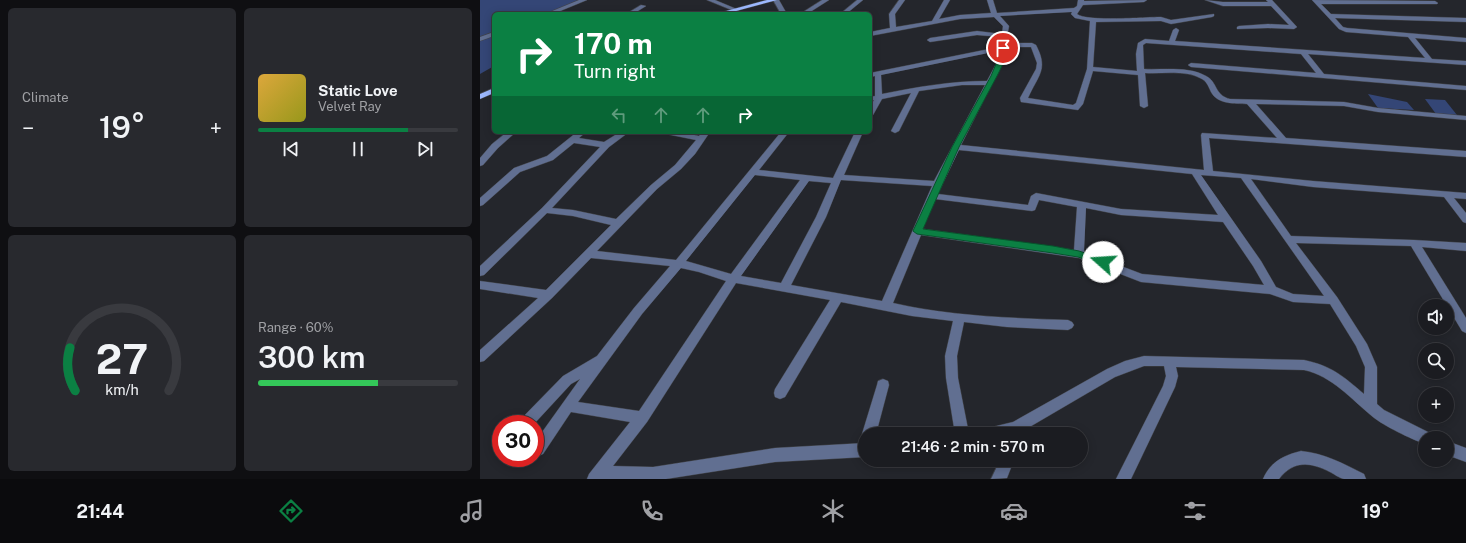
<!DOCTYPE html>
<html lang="en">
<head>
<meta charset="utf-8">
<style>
	body { margin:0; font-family:"Public Sans",sans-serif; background:#28292e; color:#f1f3f6; height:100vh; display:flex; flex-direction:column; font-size:15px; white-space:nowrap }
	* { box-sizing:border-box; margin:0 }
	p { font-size:13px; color:#a0a1a5 }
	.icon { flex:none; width:22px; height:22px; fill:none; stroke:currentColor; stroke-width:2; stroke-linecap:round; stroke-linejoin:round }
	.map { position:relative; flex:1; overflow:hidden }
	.sheet { display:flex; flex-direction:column; gap:8px; padding:8px; background:#0f0f12; width:480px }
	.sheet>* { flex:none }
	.top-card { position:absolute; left:12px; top:12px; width:380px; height:122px; border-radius:6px; box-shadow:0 2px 10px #0003,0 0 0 1px #393a3f; background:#0b8043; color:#fff; overflow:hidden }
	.fabs { position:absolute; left:938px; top:299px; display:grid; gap:8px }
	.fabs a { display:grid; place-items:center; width:36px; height:36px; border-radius:50%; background:#1b1c21; box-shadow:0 2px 10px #0003,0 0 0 1px #393a3f; font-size:20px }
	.speed { position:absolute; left:12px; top:415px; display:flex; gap:8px; font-size:20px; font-weight:700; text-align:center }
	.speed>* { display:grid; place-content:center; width:52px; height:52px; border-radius:50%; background:#1b1c21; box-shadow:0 2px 10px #0003,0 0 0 1px #393a3f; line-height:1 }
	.speed .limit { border:6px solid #d22; background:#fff; color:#111 }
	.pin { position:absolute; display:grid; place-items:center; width:34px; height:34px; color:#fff; margin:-17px; border:2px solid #fff; border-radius:50%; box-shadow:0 1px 4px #0007 }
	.me { position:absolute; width:44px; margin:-22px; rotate:289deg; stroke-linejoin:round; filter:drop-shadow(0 0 3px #0008) }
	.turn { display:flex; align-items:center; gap:14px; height:84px; padding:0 16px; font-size:18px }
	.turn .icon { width:52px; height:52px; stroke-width:2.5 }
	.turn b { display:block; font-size:28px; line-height:34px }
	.lanes { display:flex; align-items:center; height:38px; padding:0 16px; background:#0003; justify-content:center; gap:20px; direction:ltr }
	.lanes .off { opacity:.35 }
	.big { font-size:30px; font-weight:600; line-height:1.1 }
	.sheet .widget { flex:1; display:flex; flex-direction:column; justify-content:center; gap:6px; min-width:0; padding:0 14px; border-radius:6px; background:#28292e }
	.sheet .dial { align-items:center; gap:0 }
	.dial svg { height:104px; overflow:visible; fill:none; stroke:#393a3f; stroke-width:7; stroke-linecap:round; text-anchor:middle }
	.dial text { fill:#f1f3f6; stroke:none }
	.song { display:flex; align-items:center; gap:12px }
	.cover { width:48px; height:48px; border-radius:6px; background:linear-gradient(135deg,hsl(40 70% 55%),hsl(60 70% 35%)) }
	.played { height:4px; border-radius:2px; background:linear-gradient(90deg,#0b8043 75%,#393a3f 75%) }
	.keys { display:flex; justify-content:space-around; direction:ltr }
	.heat { display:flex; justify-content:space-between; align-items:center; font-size:22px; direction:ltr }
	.charge { height:6px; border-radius:3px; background:linear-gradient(90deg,#34c759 60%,#393a3f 0) }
	.sheet .tiles { flex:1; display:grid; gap:8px; grid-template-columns:repeat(2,1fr) }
	.trip { position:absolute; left:378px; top:427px; width:230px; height:40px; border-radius:20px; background:#1b1c21; box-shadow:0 2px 10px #0003,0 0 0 1px #393a3f; font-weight:600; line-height:40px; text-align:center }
	.tab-bar { display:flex; height:64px; justify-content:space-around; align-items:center; background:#0b0b0d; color:#a0a1a5 }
	.tab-bar .icon { width:28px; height:28px }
	.tab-bar .selected { color:#0b8043 }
	.tab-bar b { font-size:18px; color:#f1f3f6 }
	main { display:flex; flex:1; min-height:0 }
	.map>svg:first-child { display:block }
	.green { fill:#344676 }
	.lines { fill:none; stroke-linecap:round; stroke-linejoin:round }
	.minor-casing { stroke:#424449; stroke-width:1 }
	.major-casing { stroke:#424449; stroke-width:1 }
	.minor { fill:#616f91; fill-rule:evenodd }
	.major { fill:#9cb8fe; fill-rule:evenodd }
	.route { fill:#0b8043; stroke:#07532c }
</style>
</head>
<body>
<main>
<section class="sheet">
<div class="tiles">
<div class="widget"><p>Climate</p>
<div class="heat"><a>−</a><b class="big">19°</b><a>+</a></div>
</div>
<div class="widget">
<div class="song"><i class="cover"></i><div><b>Static Love</b><p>Velvet Ray</p></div></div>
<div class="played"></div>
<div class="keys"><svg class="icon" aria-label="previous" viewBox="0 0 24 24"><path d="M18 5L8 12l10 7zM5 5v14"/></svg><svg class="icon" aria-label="pause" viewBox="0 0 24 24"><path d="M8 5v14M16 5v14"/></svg><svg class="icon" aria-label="next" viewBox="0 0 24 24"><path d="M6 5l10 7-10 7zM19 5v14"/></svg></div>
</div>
<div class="widget dial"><svg viewBox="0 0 100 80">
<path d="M14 69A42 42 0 1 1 86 69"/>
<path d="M14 69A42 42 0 0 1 10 36" stroke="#0b8043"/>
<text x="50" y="56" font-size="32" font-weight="700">27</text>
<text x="50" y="72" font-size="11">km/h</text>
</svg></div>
<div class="widget"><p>Range · 60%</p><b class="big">300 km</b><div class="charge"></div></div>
</div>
</section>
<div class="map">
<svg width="986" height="479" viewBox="0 0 986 479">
	<rect width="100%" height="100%" fill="#24262c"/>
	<g class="green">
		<path d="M0,0H102L66,14H14V66L0,74Z"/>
		<path d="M888,94L927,102L934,110L898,108Z"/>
		<path d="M945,99L965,100L977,115L956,114Z"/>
	</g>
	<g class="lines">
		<defs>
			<g id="minor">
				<path d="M99,0H107L73,14H65Z"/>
				<path d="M227,0H235L259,10L254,11Z"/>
				<path d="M293,0H299L307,14H301Z"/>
				<path d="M342,0H349L327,14H320Z"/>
				<path d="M377,0H383L366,14H360Z"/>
				<path d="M419,0H425L415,14L416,27L452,21L464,0H470L459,19L480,15L511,13L507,0H513L517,13L594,8L597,6L598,0H604V1L667,0L664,2L603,5L597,14C607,22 665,17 681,17L691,20L734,14V16L732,17L691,24L681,21L616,22L613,67L657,71L656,54L658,43L665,39L689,41L693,30L696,28L699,30L695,41L945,58L928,37L866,32L859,29L832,0L955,1L958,3L957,4H841L851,14L986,18V22L855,18L863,27L867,28L986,38V42L935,38L952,59L986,61V65L828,54L844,74L986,86V90L711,67L708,65L711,63L836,73L821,54L666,43L663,45L664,69C683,70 709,66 726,76C738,82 734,95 750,99L864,102L898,108L986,116V120L898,112L864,106L776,104L806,138L986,151V157L729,138L733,171L833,181L986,193V199L974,198L986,213V223L983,222L964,197L833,187L771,179L811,236L934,240L986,243V251L942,247L986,318V333L982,331L931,246L816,243L857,297L887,344L897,367V404L904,410L950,433L952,438H945V444C931,439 904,426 893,417C871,399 852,376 824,370L696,367L698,376L695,387L651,479H636L683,386L686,376L684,366H664L635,377L541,432L537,434H502L504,429L533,422L627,369L645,361L664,356L824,360C852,366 863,376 884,394L885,367L876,346L850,304L813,302L790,294L661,282L599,258L441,235L413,303C469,316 530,318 588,320L592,322L594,325L592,328L588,330L527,327L484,322L477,356L478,378L489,434H475L466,378L465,356L473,321L432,316L361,302L305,397L300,399L295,397L294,393L295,389L350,300L256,283L167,422L133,466L173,467L295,448L385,443V457L295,462L186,479H107L109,474L150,422L91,412L63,454L58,456L55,454V442L100,379L91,384L54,424H38L40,420L83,376L117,356L154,308L190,266L111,258L72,298L4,361L0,362V350L58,298L0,289V281L66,290L131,225L93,216L67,213L4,275L0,276V266L62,208L120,147L94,143L73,160L40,172L3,205L0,206V198L34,168L67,156L97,132H106L99,138L124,142L140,132H149L129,147L72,208L93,210L136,219L171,185L195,165L216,140L186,134L185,132H200L219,136L222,132H230L215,154L201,169L177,189L117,251L196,260L301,132H309L279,170L353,178L375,132H383L364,175L454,181L505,85H482L439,91L419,131L415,133L411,131L431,93L402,99L393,115H390V107L394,100L390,101V97L395,96V76L390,77V73L519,47L521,37L497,35L450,42L447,40L450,38L497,31L522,34L523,26L514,17L480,19L390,36V32L410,28L409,14ZM592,12L591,14L595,18L610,21L607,69L596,103L593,105L548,98C558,75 569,70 556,45L552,43H526L529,26L520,16ZM525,47H551L557,63L556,69L540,98L541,102L598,110L603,104L613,71L658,75L660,106L664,108L668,106L665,73C682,74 705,70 720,78C727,81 728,86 731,92C738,105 755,103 767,104L797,138L722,133L721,135L724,170L481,145L522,64ZM518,51L516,64L507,81C471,81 437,87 402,94L401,75ZM479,150L712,174L738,215L641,209L556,193L551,196L548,205L458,194ZM275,175L320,180L251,274L206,261ZM721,175L761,178L844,296L813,294L796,287L781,261ZM361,180L452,186L402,301L311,285L346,217ZM329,181L351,183L336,217L301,283L261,276ZM455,199L552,211L555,210L559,200L597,207L594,250L443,229ZM606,208L641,215L743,222L773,266L784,285L662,274L604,252ZM201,268L219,272L246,281L159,411L98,402L162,314Z"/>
				<path d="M725,0L743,2H788L786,0H792L817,27L814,29L788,28L757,29V27L759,26L788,24L809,25L791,6H743Z"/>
				<path d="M161,5L166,6L153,14H146Z"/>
				<path d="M14,32V36L0,41V37Z"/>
				<path d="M27,132H36L18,148L3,165L0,166V158L12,144Z"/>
				<path d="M403,379L408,381L409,385L396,434H385V439L382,434L397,385L398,381Z"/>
				<path d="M967,441L986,448V462L967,455Z"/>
				<path d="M821,451C844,453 864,464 884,474L886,479C879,479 870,479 864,479C859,478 854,474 850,472C830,462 814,460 799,479H783C790,462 804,455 821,451Z"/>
				<path d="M520,460H534L527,478L511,479Z"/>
			</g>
			<g id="major">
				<path d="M287,0H297L245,14H235Z"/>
				<path d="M14,88V93L0,99V94Z"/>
			</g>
		</defs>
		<use href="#minor" class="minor-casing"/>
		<use href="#major" class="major-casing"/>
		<use href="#minor" class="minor"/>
		<use href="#major" class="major"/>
	</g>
	<path class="route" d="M523,46L526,48L523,64L517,76L479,147L443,229L573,246L599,251L626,260L628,262L626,265L623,266L598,257L573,253L437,234L433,231L472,147L511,76L516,64L520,48Z"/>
</svg>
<div class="fabs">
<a><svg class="icon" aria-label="sound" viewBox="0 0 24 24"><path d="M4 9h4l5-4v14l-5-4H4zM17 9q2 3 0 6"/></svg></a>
<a><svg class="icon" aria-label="search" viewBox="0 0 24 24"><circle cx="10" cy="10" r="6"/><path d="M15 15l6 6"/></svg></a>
<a>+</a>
<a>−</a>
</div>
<div class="speed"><div class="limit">30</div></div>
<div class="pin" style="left:523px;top:48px;background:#d93025"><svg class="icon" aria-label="arrive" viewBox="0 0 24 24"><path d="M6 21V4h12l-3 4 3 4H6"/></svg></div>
<svg class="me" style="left:623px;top:262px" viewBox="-20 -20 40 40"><circle r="19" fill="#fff"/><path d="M0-13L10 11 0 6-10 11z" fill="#0b8043"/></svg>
<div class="trip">21:46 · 2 min · 570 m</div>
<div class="top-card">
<div class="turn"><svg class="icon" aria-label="right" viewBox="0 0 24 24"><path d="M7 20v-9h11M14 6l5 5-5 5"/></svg><div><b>170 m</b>Turn right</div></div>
<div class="lanes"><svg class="icon off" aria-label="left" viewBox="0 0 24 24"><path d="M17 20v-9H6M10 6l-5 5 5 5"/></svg><svg class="icon off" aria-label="ahead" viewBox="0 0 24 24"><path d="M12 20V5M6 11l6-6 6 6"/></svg><svg class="icon off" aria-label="ahead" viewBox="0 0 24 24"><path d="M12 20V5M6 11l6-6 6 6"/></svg><svg class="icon" aria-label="right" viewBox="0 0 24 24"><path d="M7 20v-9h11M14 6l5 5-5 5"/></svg></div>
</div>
</div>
</main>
<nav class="tab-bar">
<b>21:44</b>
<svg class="icon selected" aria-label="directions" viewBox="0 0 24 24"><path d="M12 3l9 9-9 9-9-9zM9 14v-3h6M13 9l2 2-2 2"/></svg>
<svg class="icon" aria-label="music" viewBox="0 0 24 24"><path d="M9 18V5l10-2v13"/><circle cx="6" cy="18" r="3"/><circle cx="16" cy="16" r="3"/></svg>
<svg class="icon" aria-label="phone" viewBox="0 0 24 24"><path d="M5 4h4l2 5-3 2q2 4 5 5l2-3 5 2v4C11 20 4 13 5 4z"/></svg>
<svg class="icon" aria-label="climate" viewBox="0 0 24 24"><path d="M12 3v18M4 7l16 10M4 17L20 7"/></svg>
<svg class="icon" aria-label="car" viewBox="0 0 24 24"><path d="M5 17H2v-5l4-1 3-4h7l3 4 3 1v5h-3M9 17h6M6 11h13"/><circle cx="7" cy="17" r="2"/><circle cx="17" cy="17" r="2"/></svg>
<svg class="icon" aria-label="filters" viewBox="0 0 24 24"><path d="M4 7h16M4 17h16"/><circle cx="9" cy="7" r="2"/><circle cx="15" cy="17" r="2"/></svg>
<b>19°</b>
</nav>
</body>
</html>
